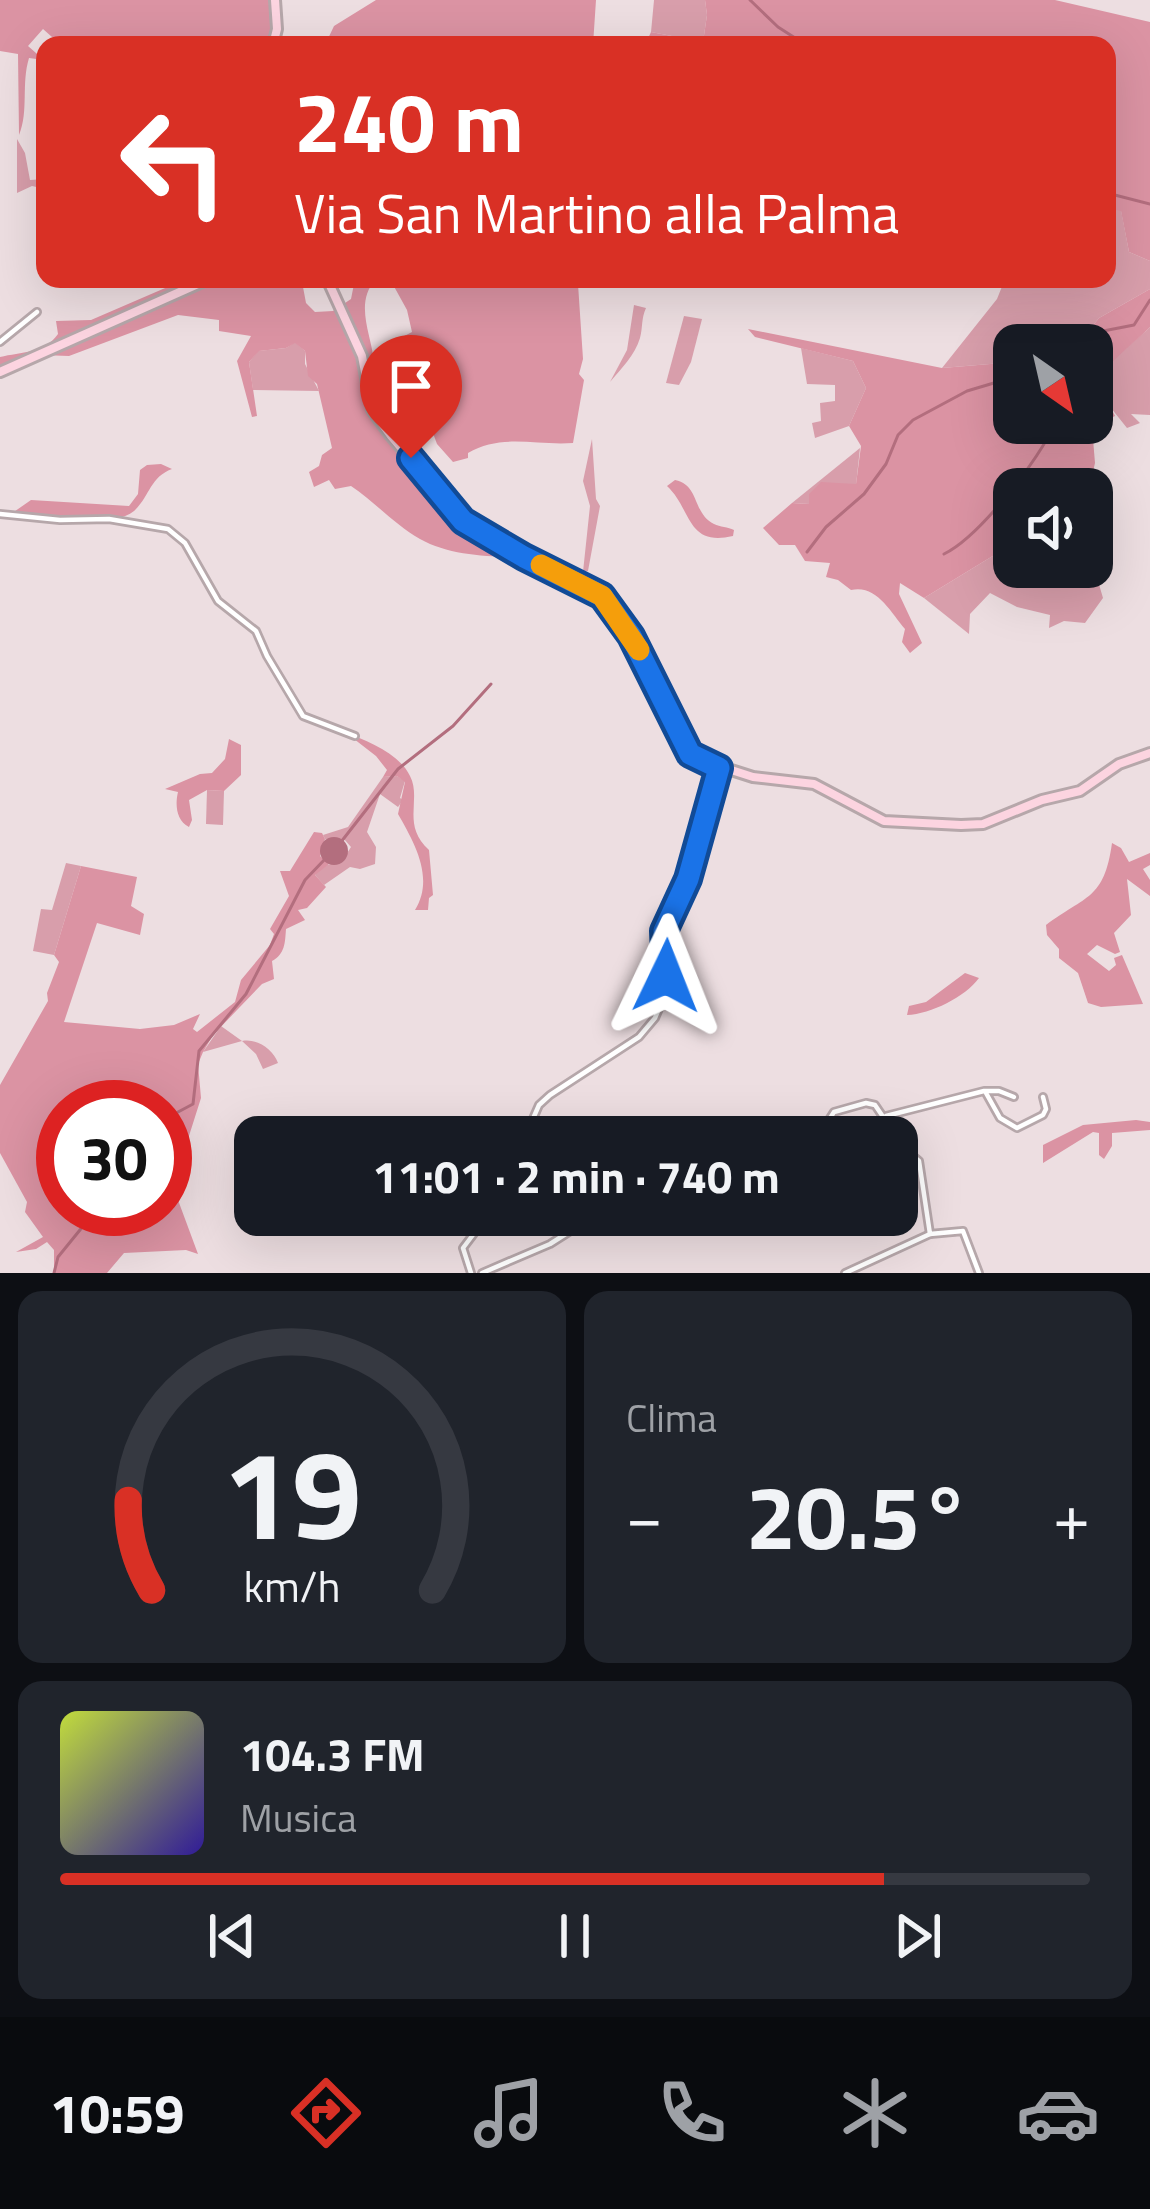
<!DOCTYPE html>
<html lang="it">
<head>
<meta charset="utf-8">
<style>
	body { margin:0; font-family:"Titillium Web",sans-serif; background:#20242c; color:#f1f3f6; height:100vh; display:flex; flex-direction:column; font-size:45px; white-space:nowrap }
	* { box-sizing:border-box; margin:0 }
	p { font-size:39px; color:#9ea1a6 }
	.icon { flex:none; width:66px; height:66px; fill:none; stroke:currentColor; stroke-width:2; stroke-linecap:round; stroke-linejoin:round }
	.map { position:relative; height:1273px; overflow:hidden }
	.details { display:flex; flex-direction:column; gap:18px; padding:18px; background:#0d0f14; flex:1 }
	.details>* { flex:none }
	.top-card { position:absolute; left:36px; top:36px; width:1080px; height:252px; border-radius:24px; box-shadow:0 12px 48px #0002; background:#d93025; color:#fff; overflow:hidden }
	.needle { width:78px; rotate:146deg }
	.controls { position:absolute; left:993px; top:324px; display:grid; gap:24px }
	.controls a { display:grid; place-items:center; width:120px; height:120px; border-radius:24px; background:#171b24; box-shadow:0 12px 48px #0002; font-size:60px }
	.speed { position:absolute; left:36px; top:1080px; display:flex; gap:24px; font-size:60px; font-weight:700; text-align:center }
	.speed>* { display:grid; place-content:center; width:156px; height:156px; border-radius:50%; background:#171b24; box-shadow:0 12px 48px #0002; line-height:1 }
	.speed .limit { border:18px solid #d22; background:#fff; color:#111 }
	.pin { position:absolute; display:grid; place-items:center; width:102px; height:102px; color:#fff; margin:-123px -51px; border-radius:50% 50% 50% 0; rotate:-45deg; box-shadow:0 0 12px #0007 }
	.pin .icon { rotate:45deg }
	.me { position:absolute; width:132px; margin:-66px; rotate:2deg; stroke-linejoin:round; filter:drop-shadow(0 0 9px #0008) }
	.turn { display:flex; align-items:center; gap:42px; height:252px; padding:0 60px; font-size:54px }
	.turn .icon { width:156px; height:156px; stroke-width:2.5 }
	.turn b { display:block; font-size:84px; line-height:102px }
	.big { font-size:90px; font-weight:700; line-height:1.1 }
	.details .card { flex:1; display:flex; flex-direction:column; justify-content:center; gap:18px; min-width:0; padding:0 42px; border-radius:24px; background:#20242c }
	.details .dial { align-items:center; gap:0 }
	.dial svg { height:312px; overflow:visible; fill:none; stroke:#363941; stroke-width:7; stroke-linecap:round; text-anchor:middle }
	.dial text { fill:#f1f3f6; stroke:none }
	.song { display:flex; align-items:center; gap:36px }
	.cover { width:144px; height:144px; border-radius:18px; background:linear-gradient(135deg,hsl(70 70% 55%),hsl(250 70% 35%)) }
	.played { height:12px; border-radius:6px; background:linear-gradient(90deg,#d93025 80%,#363941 80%) }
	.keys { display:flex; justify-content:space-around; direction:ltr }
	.heat { display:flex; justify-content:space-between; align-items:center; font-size:66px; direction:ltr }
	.details .tiles { flex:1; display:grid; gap:18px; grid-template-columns:1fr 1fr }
	.card:last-child { grid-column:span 2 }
	.trip { position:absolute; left:234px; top:1116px; width:684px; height:120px; border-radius:24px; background:#171b24; box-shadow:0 12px 48px #0002; font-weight:700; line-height:120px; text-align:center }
	.tabs { display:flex; height:192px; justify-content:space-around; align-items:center; background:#090b0e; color:#9ea1a6 }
	.tabs .icon { width:84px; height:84px }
	.tabs .on { color:#d93025 }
	.tabs b { font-size:54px; color:#f1f3f6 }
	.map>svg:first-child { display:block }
	.green { fill:#d89eab }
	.forest { fill:#db93a3; fill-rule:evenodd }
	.water { fill:#b36e7e }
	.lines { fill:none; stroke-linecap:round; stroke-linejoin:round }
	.stream { stroke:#b36e7e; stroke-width:3 }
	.street-casing { stroke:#b6a7aa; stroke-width:10 }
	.secondary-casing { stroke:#b6a7aa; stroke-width:14 }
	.street { stroke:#fff; stroke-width:4.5 }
	.secondary { stroke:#fcd4e0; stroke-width:8 }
	.route-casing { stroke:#114b97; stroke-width:30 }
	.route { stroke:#1a73e8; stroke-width:21 }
	.slow { stroke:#f59e0b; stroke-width:21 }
</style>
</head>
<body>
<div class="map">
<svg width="1150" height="1273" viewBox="0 0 1150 1273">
	<rect width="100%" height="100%" fill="#eddee1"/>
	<g class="green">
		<path d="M654,0H705L707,15L703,42L651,32Z"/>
		<path d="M17,139L25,153L30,180L45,179V189L32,186L17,193Z"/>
		<path d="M1107,208L1121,210L1129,252L1150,261V289L1099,318L1077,345H1014V362L942,368L997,299L1005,279H1107Z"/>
		<path d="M634,305L646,308C641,319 643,327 640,338C635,355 621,369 610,382L627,350Z"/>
		<path d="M684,316L702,319L691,362L679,385L666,383Z"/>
		<path d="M1150,327V415L1131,414L1140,423L1127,428L1111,408L1092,400C1095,366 1127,350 1150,327Z"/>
		<path d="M295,342L305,351V364L319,391L253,390L249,362L258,351L286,348Z"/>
		<path d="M801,348L853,361L866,388L849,426L815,438L812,423L821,421L820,403L835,401V385L807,384Z"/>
		<path d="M592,439L596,499L600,506L588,571L583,572L590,506L583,481Z"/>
		<path d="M860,448L856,485L809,504L792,503Z"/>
		<path d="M1014,543V567H1092L1093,564L1103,598L1085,623L1064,621L1049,628L1050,615L1017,607L990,593L970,614L969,634L924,598Z"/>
		<path d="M397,776L405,781L400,798L403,800L398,807L380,794L367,832L376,847L375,864L360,869L350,867L324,885L315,875L320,867L342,861L351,847L344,839H325L323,835L348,827L383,777Z"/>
		<path d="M207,790L224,791L223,825L206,824Z"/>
		<path d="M66,863L81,866L54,955L33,951L41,909L52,910Z"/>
		<path d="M221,1026L242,1041C257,1038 273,1049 278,1063L263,1069L256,1054L242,1041L203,1052Z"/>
	</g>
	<g class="forest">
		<path d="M0,0H275L273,45H61L43,29L28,46L44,60L29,58C21,84 29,111 19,135L18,54L0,51Z"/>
		<path d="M376,0H596L593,45L562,38L558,45H325L334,26Z"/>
		<path d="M705,0H1055L1150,22V261L1129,252L1121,211L1107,208V45H645L651,32L703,42L707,15Z"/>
		<path d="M186,279H289L295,287H303L306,303L315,312L333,311L351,299L355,279H376C354,303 371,333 374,362C376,379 367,393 372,410L463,521L525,557C491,557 450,556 420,539C395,525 375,502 351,486L335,489L329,480L314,487L309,472L319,466L322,455L332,448L317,384L308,376L305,351L295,343L286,348L259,351L249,362L257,416L252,417L237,361L251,336L219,331V320L178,315L69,356L41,355L0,372V357C21,352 45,353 58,334L56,321L91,320Z"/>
		<path d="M386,279H573L578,284L583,359L579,374L584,380L573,443C537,446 501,433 468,453V458L453,462L437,444L409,369L387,345L412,332L407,310L391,281Z"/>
		<path d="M1150,289V327C1128,349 1105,363 1092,392V345H1077L1099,318Z"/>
		<path d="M748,329L942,368L1014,362V423H1092V400L1111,408L1115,416L1092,427L1095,463L1089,489H1014V543L924,598L900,583L899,594L922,643L910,653L902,642L905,629C890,611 876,584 851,590L838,580L826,577L830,563L805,561L795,545H779L763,528L792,503L809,504V494L821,482L856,484L861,446L849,426L866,388L853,361L755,337Z"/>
		<path d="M161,464L172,469C150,477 150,496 134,511C112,530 36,518 8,516L31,500L129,506L138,494L140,470L147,465Z"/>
		<path d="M675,480C700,485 692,513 714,524C720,527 728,527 734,530L733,536C686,547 692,509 667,486Z"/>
		<path d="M345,732C367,741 399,753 410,776C422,799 401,825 429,850L433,895L429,898L428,910H415C435,878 414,842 398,814L405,782L397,776L383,777L387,770L376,756Z"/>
		<path d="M229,739L241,745V775L224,791L207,790L189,800L192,820L189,827C176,821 175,804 178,792L165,789L200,774L212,773L225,759Z"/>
		<path d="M314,832L322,833L325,839L320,856L329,864L315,875L326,887L307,908L298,910L305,920L286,929C285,943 285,954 272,961L274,979L262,984L213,1035L203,1052L198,1064L201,1098L188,1139V1181L179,1191L178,1200L198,1254L186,1250L124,1253L107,1273H54V1250L47,1242L36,1249L16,1252L43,1237L25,1212L27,1202L0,1153V1085L48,1001L47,993L59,962L54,955L81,866L137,877L131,906L144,914L140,935L97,923L64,1022L140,1029L174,1025L200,1014L193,1029L197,1032L235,1002L241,980L270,945L274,934L270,929L289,896L280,871H290ZM63,1107H165V1209H63Z"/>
		<path d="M1112,843L1121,848L1129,862L1150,853V865L1143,869L1150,880V896L1127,879L1131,915L1114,933L1120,952L1115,954L1097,945L1087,954L1109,971L1116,965L1114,958L1122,955L1143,1004L1101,1007L1088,1003L1078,973L1059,958V949L1047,935L1046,925C1086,895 1104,900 1112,843Z"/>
		<path d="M965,973L979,978C965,997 931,1014 907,1015L909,1006L926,1002Z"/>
		<path d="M1136,1120L1150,1122V1130L1112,1133V1146L1104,1159L1099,1155V1133L1093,1132L1043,1163V1145L1083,1125Z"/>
	</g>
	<circle class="water" cx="334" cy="851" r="14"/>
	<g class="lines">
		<g class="stream">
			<path d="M750,0L778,27L806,45"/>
			<path d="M1107,193L1150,204"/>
			<path d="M1090,345L1098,332L1134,325L1150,300"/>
			<path d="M807,552L826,527L864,494L886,464L898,435L913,420L967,391L1014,377"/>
			<path d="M944,554C979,537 1040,459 1055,423"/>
			<path d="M341,842L398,769L453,726L491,684"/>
			<path d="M165,1119L193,1104L199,1051L246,994L305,880L326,858"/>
			<path d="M54,1273L58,1257L97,1209"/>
		</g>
		<defs>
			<g id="street">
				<path d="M0,342L37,312"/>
				<path d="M0,514L60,520L109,519L168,529L185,543L218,601L256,631L267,656L303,716L355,736"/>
				<path d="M986,1093L1000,1118L1017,1128L1043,1115L1046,1109L1043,1097"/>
				<path d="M886,1116L984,1091H999L1014,1097"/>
				<path d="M525,1137L539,1105L550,1095L639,1037L655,1018L667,990L664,931L688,879L719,768"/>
				<path d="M818,1137L834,1112L866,1103L875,1105L905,1149L919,1161L930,1234L963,1231L979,1273"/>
				<path d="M471,1273L463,1248L488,1215"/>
				<path d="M482,1273L550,1244L583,1223L610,1215"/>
				<path d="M845,1273L930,1234"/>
			</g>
			<g id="secondary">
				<path d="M273,45L277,29L275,0"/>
				<path d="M327,279L362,356L372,410L391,436L463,521L602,595L631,636L662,692L685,746L697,759L753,777L814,784L884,821L961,825L983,824L1042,800L1080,791L1119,764L1150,753"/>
				<path d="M0,372L209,279"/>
			</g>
		</defs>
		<use href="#street" class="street-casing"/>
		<use href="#secondary" class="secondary-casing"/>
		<use href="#street" class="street"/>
		<use href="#secondary" class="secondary"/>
	</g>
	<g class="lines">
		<defs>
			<path id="route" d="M411,458L463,521L524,557L602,596L631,636L690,754L719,768L688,879L664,931L666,976"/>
		</defs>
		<use href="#route" class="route-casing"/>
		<use href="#route" class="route"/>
		<path class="slow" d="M541,565L602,596L639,650"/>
	</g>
</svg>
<div class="controls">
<a><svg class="needle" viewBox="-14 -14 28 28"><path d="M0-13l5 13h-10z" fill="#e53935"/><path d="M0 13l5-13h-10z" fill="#9ea1a6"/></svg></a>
<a><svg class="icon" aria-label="sound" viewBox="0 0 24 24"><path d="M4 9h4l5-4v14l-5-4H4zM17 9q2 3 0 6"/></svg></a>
</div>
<div class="speed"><div class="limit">30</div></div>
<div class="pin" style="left:411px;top:458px;background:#d93025"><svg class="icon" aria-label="arrive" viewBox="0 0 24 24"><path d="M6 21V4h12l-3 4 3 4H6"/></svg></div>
<svg class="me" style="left:666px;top:976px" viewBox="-20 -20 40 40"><path d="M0-17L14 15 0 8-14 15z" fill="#1a73e8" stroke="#fff" stroke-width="4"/></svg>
<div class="trip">11:01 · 2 min · 740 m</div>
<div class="top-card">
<div class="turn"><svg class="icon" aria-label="left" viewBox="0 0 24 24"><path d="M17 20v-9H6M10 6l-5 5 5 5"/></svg><div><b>240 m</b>Via San Martino alla Palma</div></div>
</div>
</div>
<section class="details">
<div class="tiles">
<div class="card dial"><svg viewBox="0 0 100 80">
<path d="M14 69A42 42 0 1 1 86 69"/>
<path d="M14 69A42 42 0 0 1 8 46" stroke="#d93025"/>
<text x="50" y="56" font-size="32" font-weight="700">19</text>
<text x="50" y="72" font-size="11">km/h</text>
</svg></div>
<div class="card"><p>Clima</p>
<div class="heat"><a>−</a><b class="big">20.5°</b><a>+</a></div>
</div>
<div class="card">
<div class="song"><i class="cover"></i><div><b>104.3 FM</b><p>Musica</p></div></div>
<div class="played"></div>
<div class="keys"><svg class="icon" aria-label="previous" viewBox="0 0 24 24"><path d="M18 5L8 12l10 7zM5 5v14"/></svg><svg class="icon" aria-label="pause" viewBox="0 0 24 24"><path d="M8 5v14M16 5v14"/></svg><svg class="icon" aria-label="next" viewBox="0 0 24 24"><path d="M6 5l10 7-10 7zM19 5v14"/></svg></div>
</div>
</div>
</section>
<nav class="tabs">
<b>10:59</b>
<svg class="icon on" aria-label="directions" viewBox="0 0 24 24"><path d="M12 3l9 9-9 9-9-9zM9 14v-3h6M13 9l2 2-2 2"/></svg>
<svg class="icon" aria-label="music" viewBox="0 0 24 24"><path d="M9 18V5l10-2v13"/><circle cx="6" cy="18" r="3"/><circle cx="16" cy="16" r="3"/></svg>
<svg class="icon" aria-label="phone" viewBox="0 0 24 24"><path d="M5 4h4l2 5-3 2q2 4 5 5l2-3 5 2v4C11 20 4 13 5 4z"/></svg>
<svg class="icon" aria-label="climate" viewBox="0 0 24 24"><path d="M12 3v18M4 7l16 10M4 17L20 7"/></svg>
<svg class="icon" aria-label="car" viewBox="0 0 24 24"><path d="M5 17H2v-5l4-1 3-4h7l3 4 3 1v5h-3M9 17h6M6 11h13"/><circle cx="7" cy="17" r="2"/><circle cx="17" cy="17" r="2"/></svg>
</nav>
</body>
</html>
